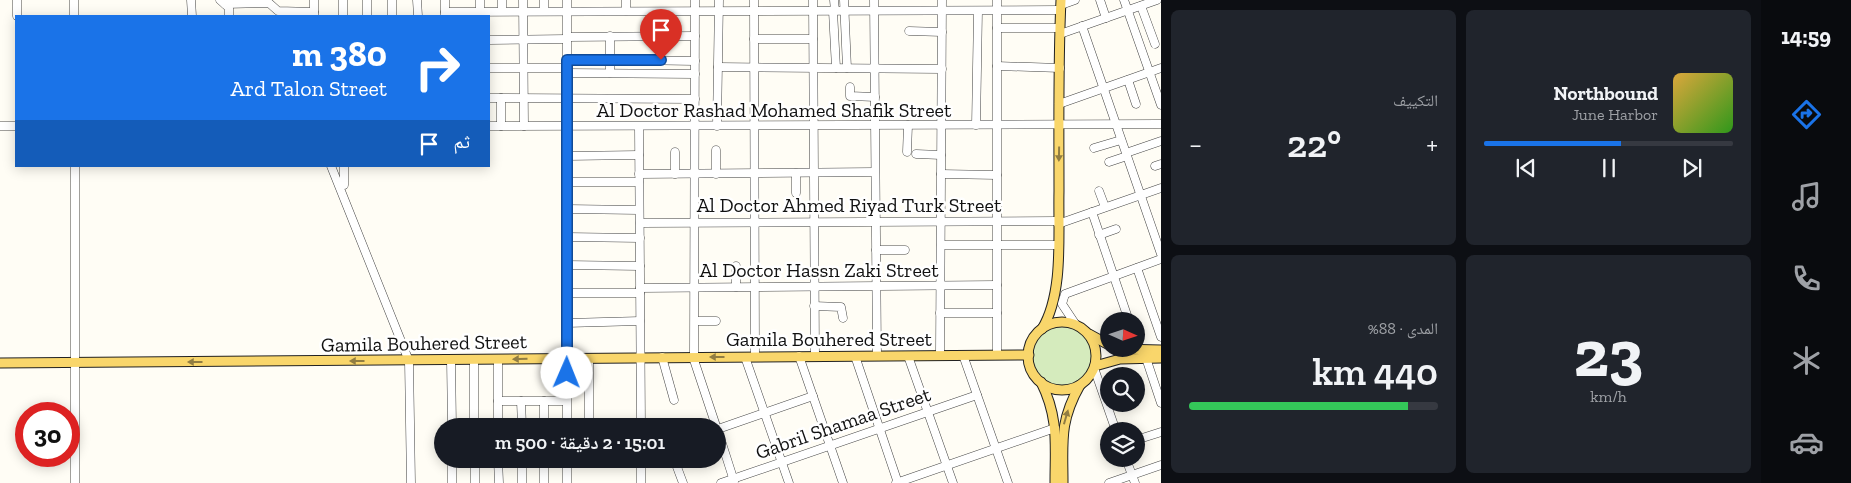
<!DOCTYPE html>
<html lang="ar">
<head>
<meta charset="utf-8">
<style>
	body { margin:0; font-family:"Zilla Slab","Noto Naskh Arabic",serif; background:#20242c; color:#f1f3f6; direction:rtl; height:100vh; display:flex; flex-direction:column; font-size:19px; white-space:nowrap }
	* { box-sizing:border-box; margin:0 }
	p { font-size:16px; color:#9ea1a6 }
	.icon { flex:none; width:28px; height:28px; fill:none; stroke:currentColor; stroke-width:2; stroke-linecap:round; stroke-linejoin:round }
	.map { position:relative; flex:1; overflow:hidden; direction:ltr }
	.drawer { display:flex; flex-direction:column; gap:10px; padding:10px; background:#0d0f14; width:600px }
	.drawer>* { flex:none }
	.banner { position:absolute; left:15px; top:15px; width:475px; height:152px; border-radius:0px; box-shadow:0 2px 12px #0003; direction:rtl; background:#1a73e8; color:#fff; overflow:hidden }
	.needle { width:32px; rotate:93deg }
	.fabs { position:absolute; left:1100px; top:312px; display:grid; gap:10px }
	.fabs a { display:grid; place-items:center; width:45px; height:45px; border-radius:50%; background:#171b24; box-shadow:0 2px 12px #0003; font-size:25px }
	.speed { position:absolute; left:15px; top:402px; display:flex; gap:10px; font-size:25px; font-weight:700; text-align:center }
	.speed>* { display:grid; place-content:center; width:65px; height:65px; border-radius:50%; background:#171b24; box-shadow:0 2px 12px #0003; line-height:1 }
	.speed .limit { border:8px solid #d22; background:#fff; color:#111 }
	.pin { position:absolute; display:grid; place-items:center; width:42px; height:42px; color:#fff; margin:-51px -21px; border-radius:50% 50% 50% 0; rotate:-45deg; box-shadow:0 0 5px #0007 }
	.pin .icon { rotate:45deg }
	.me { position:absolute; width:55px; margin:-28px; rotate:1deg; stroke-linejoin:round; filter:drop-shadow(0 0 4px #0008) }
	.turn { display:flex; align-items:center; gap:18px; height:105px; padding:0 20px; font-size:22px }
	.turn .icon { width:65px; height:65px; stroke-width:2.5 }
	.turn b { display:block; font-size:35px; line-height:42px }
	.then { display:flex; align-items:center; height:48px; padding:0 20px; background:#0003; gap:10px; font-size:19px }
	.big { font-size:38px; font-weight:600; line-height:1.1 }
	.drawer .tile { flex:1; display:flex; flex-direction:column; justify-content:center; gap:8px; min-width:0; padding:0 18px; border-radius:8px; background:#20242c }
	.drawer .dial { align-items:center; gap:0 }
	.dial b { font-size:65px; line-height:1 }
	.song { display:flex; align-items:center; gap:15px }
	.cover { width:60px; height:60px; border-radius:8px; background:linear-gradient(135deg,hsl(40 70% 55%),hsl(110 70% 35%)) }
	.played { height:5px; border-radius:2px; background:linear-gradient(90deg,#1a73e8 55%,#363941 55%) }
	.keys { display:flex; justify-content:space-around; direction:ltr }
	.heat { display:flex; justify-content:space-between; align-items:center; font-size:28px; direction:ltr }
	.charge { height:8px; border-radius:4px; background:linear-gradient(90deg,#34c759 88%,#363941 0) }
	.drawer .tiles { flex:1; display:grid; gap:10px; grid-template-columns:repeat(2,1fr) }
	.trip { position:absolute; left:434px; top:418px; width:292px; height:50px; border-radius:25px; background:#171b24; box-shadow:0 2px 12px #0003; font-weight:600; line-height:50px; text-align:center; direction:rtl }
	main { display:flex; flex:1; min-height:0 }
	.menu { display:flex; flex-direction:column; width:90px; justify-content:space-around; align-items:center; background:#090b0e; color:#9ea1a6 }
	.menu .icon { width:35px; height:35px }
	.menu .selected { color:#1a73e8 }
	.menu b { font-size:22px; color:#f1f3f6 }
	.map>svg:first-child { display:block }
	.green { fill:#d5ebbd }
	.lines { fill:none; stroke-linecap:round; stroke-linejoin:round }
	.minor-casing { stroke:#444; stroke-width:9 }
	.major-casing { stroke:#222; stroke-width:11 }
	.minor { stroke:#fff; stroke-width:8 }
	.major { stroke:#f9d66b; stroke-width:9 }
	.oneway { fill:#917d42 }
	.route-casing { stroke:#114b97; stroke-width:12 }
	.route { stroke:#1a73e8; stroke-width:9 }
	.labels { text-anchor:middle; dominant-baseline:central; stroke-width:5; stroke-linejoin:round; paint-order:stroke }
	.street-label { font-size:20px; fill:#111; stroke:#fff }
</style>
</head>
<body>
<main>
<nav class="menu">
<b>14:59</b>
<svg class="icon selected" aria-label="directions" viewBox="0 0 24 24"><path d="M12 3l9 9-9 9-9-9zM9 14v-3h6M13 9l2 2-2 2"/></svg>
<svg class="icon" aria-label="music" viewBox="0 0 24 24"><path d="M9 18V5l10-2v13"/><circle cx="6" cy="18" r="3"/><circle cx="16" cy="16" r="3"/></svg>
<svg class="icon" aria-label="phone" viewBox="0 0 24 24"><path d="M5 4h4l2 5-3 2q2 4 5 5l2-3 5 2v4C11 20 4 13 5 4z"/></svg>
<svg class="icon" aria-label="climate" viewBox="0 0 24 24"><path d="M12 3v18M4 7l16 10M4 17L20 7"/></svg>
<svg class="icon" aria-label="car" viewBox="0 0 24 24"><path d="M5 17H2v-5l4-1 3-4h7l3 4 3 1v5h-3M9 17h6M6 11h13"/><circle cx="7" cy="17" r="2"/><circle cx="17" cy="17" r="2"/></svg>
</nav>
<section class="drawer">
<div class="tiles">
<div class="tile">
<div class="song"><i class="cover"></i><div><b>Northbound</b><p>June Harbor</p></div></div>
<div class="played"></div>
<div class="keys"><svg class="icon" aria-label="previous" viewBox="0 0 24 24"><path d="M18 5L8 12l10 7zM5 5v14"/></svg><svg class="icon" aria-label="pause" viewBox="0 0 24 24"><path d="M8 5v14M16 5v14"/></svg><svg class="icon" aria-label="next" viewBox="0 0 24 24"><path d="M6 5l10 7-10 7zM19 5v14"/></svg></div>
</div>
<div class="tile"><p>التكييف</p>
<div class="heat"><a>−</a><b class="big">22°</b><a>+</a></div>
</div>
<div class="tile dial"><b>23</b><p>km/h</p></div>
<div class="tile"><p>المدى · 88%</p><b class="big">440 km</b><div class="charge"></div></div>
</div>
</section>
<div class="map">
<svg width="1161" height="483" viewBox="0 0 1161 483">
	<rect width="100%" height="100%" fill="#fffdf5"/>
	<circle class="green" cx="1062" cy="356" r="30"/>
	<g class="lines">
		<defs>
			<g id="minor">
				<path d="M191,0L192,16"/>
				<path d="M220,0L229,8V16"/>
				<path d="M314,0V15"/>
				<path d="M343,0V16"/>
				<path d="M417,0L418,16"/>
				<path d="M523,0L524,126"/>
				<path d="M567,0V426"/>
				<path d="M754,0L755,357"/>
				<path d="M813,0L815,356"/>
				<path d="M834,0L835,11"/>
				<path d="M844,0L847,68"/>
				<path d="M874,0L877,356"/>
				<path d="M997,0V355"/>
				<path d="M1100,0L1106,18"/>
				<path d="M1124,0L1161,105"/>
				<path d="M225,4L269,3L278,11L314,12"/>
				<path d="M1061,5L1075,0"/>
				<path d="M1141,6L1155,44"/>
				<path d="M502,11V0"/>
				<path d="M544,11V0"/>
				<path d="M626,11V0"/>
				<path d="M833,11L836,68"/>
				<path d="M445,12L1061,10"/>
				<path d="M480,15V0"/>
				<path d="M17,16V0"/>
				<path d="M74,16V0"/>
				<path d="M367,16V0"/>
				<path d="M392,16V0"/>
				<path d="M445,16V0"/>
				<path d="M1082,26L1161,254"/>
				<path d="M997,28H1060"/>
				<path d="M909,31L942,32"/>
				<path d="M1060,34L1157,0"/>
				<path d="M610,36V73"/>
				<path d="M567,37L695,36"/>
				<path d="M754,39H813"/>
				<path d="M489,40L567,39"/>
				<path d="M567,59L695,61"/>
				<path d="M997,66L1060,68"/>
				<path d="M718,67L942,69"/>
				<path d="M489,68H567"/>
				<path d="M567,73L695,74"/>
				<path d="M1128,80L1136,104"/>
				<path d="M850,87V96L875,97"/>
				<path d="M489,98L695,99"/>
				<path d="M1059,104L1161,68"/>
				<path d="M976,125L978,11"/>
				<path d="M0,126H16"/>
				<path d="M489,126L1161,124"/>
				<path d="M501,126V98"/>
				<path d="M717,126L719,0"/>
				<path d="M639,127L641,426"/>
				<path d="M1094,148L1121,140"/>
				<path d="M716,150V174"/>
				<path d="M907,152L908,125"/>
				<path d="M1126,153L1161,141"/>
				<path d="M916,154L941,155"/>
				<path d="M567,156L639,155"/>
				<path d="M1109,162L1127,156"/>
				<path d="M331,166L409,361L411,483"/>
				<path d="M1155,166L1161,164"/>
				<path d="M639,174L875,172"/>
				<path d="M675,174V152"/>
				<path d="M941,174L997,175"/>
				<path d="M567,182H639"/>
				<path d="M344,185V166"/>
				<path d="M1099,191L1105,207"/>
				<path d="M796,193V173"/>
				<path d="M567,209L639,210"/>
				<path d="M1092,212L1129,321"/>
				<path d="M640,223L1058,221"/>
				<path d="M1058,224L1161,188"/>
				<path d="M1099,235L1116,229"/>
				<path d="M567,237L640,238"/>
				<path d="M941,245H1058"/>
				<path d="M876,250H905"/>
				<path d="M567,265L640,266"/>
				<path d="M1137,268L1161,337"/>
				<path d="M736,287V266"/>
				<path d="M640,288L997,285"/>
				<path d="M567,293H640"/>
				<path d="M814,306L841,307L843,318"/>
				<path d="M940,313H997"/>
				<path d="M695,321H716"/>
				<path d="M567,323L640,321"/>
				<path d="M1076,325L1062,304L1065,294L1161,259"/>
				<path d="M940,355L942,0"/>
				<path d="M963,355L1008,483"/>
				<path d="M799,356L843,483"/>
				<path d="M855,356L898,483"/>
				<path d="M908,356L953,483"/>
				<path d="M662,357L674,400"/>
				<path d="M693,357L716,426"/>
				<path d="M694,357L695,0"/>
				<path d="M745,357L789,483"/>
				<path d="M589,358V418"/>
				<path d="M1146,358L1161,403"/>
				<path d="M498,359V426"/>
				<path d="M451,360L452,426"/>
				<path d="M474,360V426"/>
				<path d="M1094,368L1116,431"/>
				<path d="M498,401H566"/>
				<path d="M521,401L522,426"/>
				<path d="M544,401V426"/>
				<path d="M718,429L813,396"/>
				<path d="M718,431L734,481"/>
				<path d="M1136,440L1161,432"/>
				<path d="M452,459V483"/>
				<path d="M475,459V483"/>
				<path d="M498,459L499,483"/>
				<path d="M522,459V483"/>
				<path d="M544,459V483"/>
				<path d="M567,459V483"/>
				<path d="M641,459V483"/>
				<path d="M674,459L683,483"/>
				<path d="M1126,459L1135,483"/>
				<path d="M75,483V166"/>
				<path d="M721,483L977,395"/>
				<path d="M896,483L1055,428"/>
				<path d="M1109,483L1161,465"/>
			</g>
			<g id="major">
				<circle cx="1062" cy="356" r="34"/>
				<path d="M1042,329C1064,293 1058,234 1059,191C1059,128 1058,63 1061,0"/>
				<path d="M1089,334L1109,345"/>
				<path d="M1119,349L1161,350"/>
				<path d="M0,363L1029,355"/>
				<path d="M1095,366L1120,359L1161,358"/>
				<path d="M1041,382C1059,418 1055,444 1055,483"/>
				<path d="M1063,483C1063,442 1059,422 1080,385"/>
			</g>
		</defs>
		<use href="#minor" class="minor-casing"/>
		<use href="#major" class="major-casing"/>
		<use href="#minor" class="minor"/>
		<use href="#major" class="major"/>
	</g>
	<defs><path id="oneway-solid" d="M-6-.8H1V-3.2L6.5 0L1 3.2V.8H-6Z" transform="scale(1.25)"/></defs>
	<g class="oneway">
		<use href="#oneway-solid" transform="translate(1059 154) rotate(91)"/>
		<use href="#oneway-solid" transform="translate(717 357) rotate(180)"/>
		<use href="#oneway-solid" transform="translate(520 359) rotate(179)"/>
		<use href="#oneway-solid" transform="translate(357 361) rotate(180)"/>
		<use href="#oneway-solid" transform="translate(195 362) rotate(180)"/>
		<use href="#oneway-solid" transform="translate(1066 417) rotate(-74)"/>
	</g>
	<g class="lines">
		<defs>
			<path id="route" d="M567,373V60H661"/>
		</defs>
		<use href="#route" class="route-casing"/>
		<use href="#route" class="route"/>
	</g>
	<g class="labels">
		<g class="street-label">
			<text x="774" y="110">Al Doctor Rashad Mohamed Shafik Street</text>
			<text x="849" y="205">Al Doctor Ahmed Riyad Turk Street</text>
			<text x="819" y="270">Al Doctor Hassn Zaki Street</text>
			<text x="829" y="339">Gamila Bouhered Street</text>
			<text transform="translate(424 343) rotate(-1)">Gamila Bouhered Street</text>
			<text transform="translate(843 423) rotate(-19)">Gabril Shamaa Street</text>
		</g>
	</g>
</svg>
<div class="fabs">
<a><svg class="needle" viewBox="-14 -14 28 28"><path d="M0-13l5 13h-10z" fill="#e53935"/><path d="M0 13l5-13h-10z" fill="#9ea1a6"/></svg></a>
<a><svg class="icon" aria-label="search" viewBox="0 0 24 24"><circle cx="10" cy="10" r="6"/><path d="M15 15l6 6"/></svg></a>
<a><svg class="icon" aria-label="layers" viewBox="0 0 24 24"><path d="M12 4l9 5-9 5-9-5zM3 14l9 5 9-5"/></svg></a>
</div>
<div class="speed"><div class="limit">30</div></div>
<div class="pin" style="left:661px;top:60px;background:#d93025"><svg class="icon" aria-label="arrive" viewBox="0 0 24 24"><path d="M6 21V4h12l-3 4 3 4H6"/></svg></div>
<svg class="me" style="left:567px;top:373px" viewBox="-20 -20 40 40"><circle r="19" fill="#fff"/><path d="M0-13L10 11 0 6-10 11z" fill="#1a73e8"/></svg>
<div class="trip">15:01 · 2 دقيقة · 500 m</div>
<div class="banner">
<div class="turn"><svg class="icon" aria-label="right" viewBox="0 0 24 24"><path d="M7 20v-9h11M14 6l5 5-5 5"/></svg><div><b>380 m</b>Ard Talon Street</div></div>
<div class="then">ثم<svg class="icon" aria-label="arrive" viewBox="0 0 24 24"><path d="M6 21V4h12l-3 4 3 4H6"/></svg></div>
</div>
</div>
</main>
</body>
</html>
